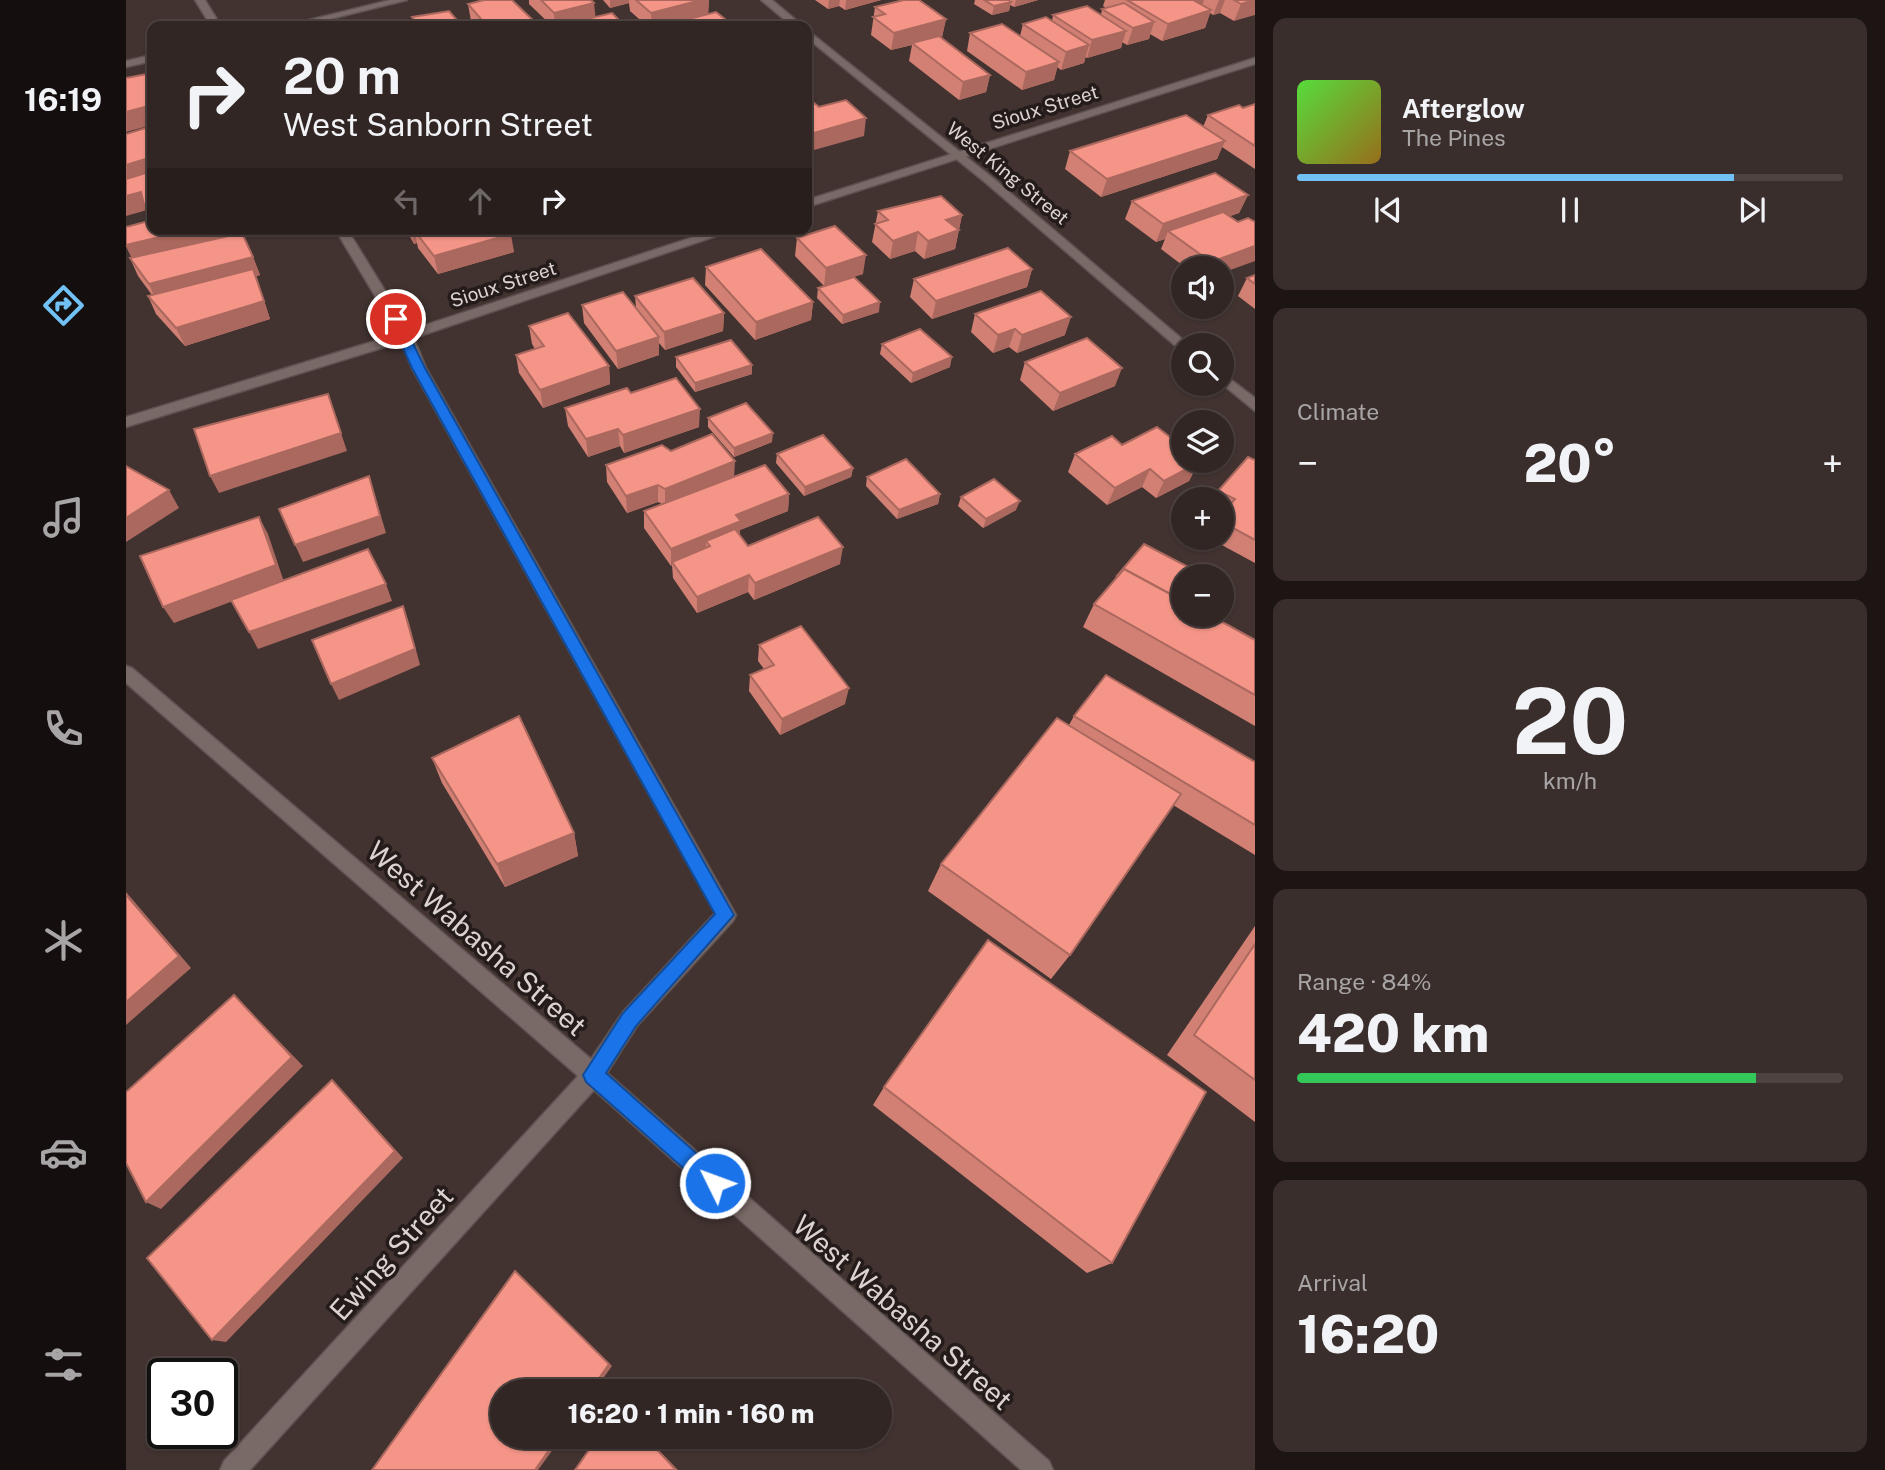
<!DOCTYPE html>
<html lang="en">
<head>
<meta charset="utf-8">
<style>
	body { margin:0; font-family:"Public Sans",sans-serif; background:#3a2e2c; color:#f1f3f6; height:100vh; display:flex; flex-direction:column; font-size:26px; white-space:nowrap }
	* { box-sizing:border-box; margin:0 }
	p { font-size:23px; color:#a8a5a6 }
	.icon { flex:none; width:38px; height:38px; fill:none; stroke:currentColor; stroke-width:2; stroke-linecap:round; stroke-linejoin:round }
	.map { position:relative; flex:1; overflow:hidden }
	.details { display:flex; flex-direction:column; gap:18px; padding:18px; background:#1c1514; width:630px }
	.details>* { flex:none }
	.banner { position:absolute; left:21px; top:21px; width:665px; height:214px; border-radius:14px; box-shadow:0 2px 5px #0004,0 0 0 2px #4d4341; background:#322624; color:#f1f3f6; overflow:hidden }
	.tools { position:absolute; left:1045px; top:256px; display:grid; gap:14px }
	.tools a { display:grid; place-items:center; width:63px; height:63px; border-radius:50%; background:#322624; box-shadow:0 2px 5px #0004,0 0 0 2px #4d4341; font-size:35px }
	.speed { position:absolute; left:21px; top:1358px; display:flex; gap:14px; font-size:35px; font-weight:700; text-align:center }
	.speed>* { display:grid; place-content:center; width:91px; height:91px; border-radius:50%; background:#322624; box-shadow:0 2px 5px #0004,0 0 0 2px #4d4341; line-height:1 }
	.speed .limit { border:4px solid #111; border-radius:10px; background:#fff; color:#111 }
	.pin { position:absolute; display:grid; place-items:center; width:60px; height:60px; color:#fff; margin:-30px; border:4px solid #fff; border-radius:50%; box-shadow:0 2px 7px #0007 }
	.me { position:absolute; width:77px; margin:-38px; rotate:312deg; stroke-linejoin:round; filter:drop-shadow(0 0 5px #0008) }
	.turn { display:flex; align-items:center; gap:24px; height:147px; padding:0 21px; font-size:32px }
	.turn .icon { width:91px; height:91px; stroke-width:2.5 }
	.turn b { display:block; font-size:49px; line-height:60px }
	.lanes { display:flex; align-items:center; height:66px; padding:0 21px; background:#0003; justify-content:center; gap:35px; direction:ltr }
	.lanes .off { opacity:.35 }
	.big { font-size:52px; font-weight:800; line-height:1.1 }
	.details .card { flex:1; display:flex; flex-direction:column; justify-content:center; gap:10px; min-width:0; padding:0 24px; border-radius:14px; background:#3a2e2c }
	.details .dial { align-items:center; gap:0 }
	.dial b { font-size:91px; line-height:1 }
	.song { display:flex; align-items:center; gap:21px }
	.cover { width:84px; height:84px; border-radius:10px; background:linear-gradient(135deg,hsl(110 70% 55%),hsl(40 70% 35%)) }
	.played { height:7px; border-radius:4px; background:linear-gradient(90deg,#71c1f5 80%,#4d4341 80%) }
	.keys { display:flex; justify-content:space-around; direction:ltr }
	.heat { display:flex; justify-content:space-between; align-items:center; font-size:38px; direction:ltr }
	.charge { height:10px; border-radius:5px; background:linear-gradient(90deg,#34c759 84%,#4d4341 0) }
	.trip { position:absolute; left:364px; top:1379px; width:402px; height:70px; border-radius:35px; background:#322624; box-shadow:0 2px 5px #0004,0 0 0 2px #4d4341; font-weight:800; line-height:70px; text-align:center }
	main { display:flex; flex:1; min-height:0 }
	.dock { display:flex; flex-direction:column; width:126px; justify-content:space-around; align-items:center; background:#140f0e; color:#a8a5a6 }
	.dock .icon { width:49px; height:49px }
	.dock .active { color:#71c1f5 }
	.dock b { font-size:32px; color:#f1f3f6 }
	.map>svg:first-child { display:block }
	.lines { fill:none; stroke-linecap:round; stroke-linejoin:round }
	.street-casing { stroke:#5e5250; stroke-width:3 }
	.secondary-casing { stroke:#5e5250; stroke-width:3 }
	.street { fill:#7a6a67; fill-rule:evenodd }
	.secondary { fill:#7a6a67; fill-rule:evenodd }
	.wall { fill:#d28074 }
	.shaded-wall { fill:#ab685e }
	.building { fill:#f49587; stroke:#ab685e; stroke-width:2 }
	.route { fill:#1a73e8; stroke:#114b97; stroke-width:2 }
	.labels { text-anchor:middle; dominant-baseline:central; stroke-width:7; stroke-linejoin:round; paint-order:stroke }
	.far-street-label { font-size:19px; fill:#dcd3d1; stroke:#231c1b }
	.near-street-label { font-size:28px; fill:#dcd3d1; stroke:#231c1b }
</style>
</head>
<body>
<main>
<nav class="dock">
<b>16:19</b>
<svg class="icon active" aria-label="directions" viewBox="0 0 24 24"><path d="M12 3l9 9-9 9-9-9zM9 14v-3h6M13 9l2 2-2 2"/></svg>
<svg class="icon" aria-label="music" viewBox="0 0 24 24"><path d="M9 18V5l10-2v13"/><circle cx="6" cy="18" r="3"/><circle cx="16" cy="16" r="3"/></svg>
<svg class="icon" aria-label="phone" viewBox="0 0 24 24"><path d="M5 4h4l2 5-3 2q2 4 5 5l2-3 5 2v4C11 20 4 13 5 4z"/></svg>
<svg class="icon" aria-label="climate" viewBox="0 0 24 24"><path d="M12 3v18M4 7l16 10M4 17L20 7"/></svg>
<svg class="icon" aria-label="car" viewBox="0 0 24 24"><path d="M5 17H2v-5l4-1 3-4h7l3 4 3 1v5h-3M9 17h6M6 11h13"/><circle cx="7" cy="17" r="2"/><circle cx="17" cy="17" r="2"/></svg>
<svg class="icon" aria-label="filters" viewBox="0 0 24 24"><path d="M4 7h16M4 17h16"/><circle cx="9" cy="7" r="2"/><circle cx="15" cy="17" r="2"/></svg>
</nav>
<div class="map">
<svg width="1129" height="1470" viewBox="0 0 1129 1470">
	<rect width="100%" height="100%" fill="#423330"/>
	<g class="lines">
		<defs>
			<g id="street">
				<path d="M69,0H79L95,26H85Z"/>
				<path d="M264,0H281L176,26H159Z"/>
				<path d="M635,0H646L677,26H666Z"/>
				<path d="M681,30L868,179L1063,345H1057V349L1052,348L860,183L681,38Z"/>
				<path d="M26,55V61L0,67V61Z"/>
				<path d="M209,229H221L287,336L300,368L610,915L607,921L511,1026L481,1073L923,1461L927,1470H895L468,1090L124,1470H94L98,1461L452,1076L0,683V666L6,668L465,1059L497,1012L589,913L286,368L273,336Z"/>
				<path d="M1096,373L1129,398V411L1095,383Z"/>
			</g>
			<g id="secondary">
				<path d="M1129,58V64L681,207V200Z"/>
				<path d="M592,229H611L285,339L0,427V417L275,333Z"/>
			</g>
		</defs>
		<use href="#street" class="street-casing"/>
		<use href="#secondary" class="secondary-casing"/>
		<use href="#street" class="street"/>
		<use href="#secondary" class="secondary"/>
	</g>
	<g class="wall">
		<path d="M403,0H465L469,17L499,26H453V25L446,26H426L403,4Z"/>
		<path d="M477,0H583L582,14L608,26H521L504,11L503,3L484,8Z"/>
		<path d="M689,0H755L719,10L713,6L702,9Z"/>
		<path d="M849,0H912L888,7L884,5L883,11L866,15L848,4Z"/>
		<path d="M979,0H1129L1108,21L1094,13L1087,15L1084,13L1079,28L1036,41L1024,34L1023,39L1001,45L996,42L995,48L961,58L959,57L958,63L935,70L931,67L928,80L896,90L841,51L844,33L894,36L897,24L926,21L927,15H975L976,9L980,8L977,6Z"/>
		<path d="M342,4L413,26H349L345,21Z"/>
		<path d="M749,7L820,19L816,37H814L864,75L860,92L833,100L783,61L786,45L765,50L745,35Z"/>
		<path d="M286,17L336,26H288Z"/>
		<path d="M1129,104V169L1096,147L1091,159L975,197L939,169L944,151L1077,127L1082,115L1117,108Z"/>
		<path d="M26,126V229H105L107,235L127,257L134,275L130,276L144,319L59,346L30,314L22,296L26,295L12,276L4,258H6L0,246V227L25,220L21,210Z"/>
		<path d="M1122,195L1113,213L1104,216L1096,268H1060L1035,249L1039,239L1030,242L999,219L1006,201Z"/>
		<path d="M752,211L836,215L829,249L798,259L789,251L764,259L746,242Z"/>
		<path d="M280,229H382L388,252L312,274L292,248L291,243L288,244Z"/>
		<path d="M671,238L737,274L698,286L669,256Z"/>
		<path d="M580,267L687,302L685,320L629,340L579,285Z"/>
		<path d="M906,269L901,287L806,319L784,297L788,279Z"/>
		<path d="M1129,275V309L1112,296L1121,278Z"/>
		<path d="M692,288L753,312L716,324L691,298Z"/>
		<path d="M509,296L598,313L597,331L539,350L533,343V355L492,369L458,323L456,305L510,308Z"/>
		<path d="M849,314L939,335L891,353L883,347L867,353L845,332Z"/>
		<path d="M403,326L483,366L484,384L417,408L393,373L390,355L409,349L406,344Z"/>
		<path d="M756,344L824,367L785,383L754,354Z"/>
		<path d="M550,357L626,374L569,392L550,367Z"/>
		<path d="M899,362L989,386L927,411L894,380Z"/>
		<path d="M505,393L573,427L498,453L494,446L462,457L442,426L439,408Z"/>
		<path d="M582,418L646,442L608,457L582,427Z"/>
		<path d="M996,445L1057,460L1072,463L1063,481L1030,498L1016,487L981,505L942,472L949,454Z"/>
		<path d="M545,451L608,476L663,494L662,511L614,530V536L622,546L714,564L628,600L622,592L571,613L547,578L546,565L545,566L518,528V511L536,504L532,502L501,513L481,482L480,465Z"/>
		<path d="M651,454L727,468L725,477L678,496L650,463Z"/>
		<path d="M1129,460V563L1081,537H1096V499H1087L1092,491Z"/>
		<path d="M741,477L814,494L812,504L771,519L740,486Z"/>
		<path d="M835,497L890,510L857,528L832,506Z"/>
		<path d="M1070,571L1067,576H1057V590L1051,597L1129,640V726L957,627L968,604Z"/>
		<path d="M633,645L719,704L654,735L623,691L624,675L638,669L632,661Z"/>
		<path d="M948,716L1129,762V855L1047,805L944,955L925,979L802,891L815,864L943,725Z"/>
		<path d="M306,758L448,833L452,856L379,887L316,783Z"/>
		<path d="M1129,926V1122L1041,1055Z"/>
		<path d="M758,1087L986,1263L961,1273L747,1105Z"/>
	</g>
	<g class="shaded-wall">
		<path d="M484,0H503V3L484,8Z"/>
		<path d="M575,0H583L582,15L542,26H526L525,13Z"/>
		<path d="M703,0H714L713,6L702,9Z"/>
		<path d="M720,0H755L719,10Z"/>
		<path d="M890,0H912L888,7Z"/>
		<path d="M1069,0H1078L1075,8L1065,11Z"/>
		<path d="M1093,0H1099L1094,13L1087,15Z"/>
		<path d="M1129,0V15L1108,21L1115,4Z"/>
		<path d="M885,2L883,11L866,15L868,6Z"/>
		<path d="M468,3L470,21H452V25L446,26H429L428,13Z"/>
		<path d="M1085,10L1079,28L1036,41L1042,24Z"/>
		<path d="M820,19L816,37L788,44L786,43V45L765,50L768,33Z"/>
		<path d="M1028,22L1023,39L1001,45L1007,28Z"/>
		<path d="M1000,31L995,48L961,58L966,40Z"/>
		<path d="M963,45L958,63L935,70L940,52Z"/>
		<path d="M933,62L928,80L896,90L900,72Z"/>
		<path d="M864,75L860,92L833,100L837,82Z"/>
		<path d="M26,105V125L0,132V112Z"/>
		<path d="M740,118L738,136L681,152V135Z"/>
		<path d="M1099,141L1091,159L975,197L981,179Z"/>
		<path d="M26,157V178L0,186V165Z"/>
		<path d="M15,192L26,203V222L21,210L0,216V196Z"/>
		<path d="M1122,195L1113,213L1048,236L1042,231L1039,239L1030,242L1037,224Z"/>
		<path d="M836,215L829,249L798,259L802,241L820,220Z"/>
		<path d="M67,229H104L108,239L8,263L0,246V245Z"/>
		<path d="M285,229H340L288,230L291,243L288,244Z"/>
		<path d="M431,229H448L431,234Z"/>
		<path d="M792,232L789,251L764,259L767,241Z"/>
		<path d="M1129,232V261L1096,273V268H1082L1085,262Z"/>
		<path d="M385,234L388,252L312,274L308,256Z"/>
		<path d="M740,255L737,274L698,286L700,268Z"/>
		<path d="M127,257L134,275L130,276L144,319L59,346L50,328L31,303L23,284Z"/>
		<path d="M906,269L901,287L806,319L810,301Z"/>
		<path d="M687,302L685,320L629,340L630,322Z"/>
		<path d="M754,302L753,312L716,324L717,315Z"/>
		<path d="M598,313L597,331L539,350L538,332Z"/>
		<path d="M945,317L939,335L891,353L896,335Z"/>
		<path d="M889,329L883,347L867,353L872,335Z"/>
		<path d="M533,337V355L492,369L490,351Z"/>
		<path d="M826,357L824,367L785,383L787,373Z"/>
		<path d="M626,365V374L569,392V383Z"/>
		<path d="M483,366L484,384L417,408L414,390Z"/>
		<path d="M996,368L989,386L927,411L934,393Z"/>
		<path d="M202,394L221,451L93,493L84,476Z"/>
		<path d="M574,409L573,427L498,453L497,435Z"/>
		<path d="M492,429L494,446L462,457L460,439Z"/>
		<path d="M647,433L646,442L608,457V448Z"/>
		<path d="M609,461L608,478L539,506V489Z"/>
		<path d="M1072,463L1063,481L1030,498L1038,481Z"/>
		<path d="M727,468L725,477L678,496L679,487Z"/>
		<path d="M1024,469L1016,487L981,505L989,488Z"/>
		<path d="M243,476L260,533L177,562L169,545Z"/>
		<path d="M532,485V502L501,513L500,496Z"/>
		<path d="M43,490L53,508L0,542V518Z"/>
		<path d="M663,494L662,511L614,530V539L584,546L580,541V552L546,562V565L545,566V549L610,515Z"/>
		<path d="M814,494L812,504L771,519L773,510Z"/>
		<path d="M894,501L890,510L857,528L860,519Z"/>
		<path d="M133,517L142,534L158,582L48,623L37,607Z"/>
		<path d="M717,547L714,564L628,600L629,583Z"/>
		<path d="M623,575L622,592L571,613V597Z"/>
		<path d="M260,584L266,601L132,649L123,632Z"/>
		<path d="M277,606L283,623L294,665L213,700L205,684Z"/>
		<path d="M723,688L719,704L654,735L656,719Z"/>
		<path d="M448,833L452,856L379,887L371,864Z"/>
		<path d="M0,892L65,968L0,1025Z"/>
		<path d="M108,995L177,1066L35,1209L20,1202Z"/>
		<path d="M206,1080L277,1158L100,1342L86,1340Z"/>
		<path d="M394,1276L486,1366L468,1391H464Z"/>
		<path d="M432,1437H436L412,1470H409Z"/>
		<path d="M519,1437H520L552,1470H550Z"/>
	</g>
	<g class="building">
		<path d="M358,0H386L413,26H361L342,4Z"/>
		<path d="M415,0H465L468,3L428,13Z"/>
		<path d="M510,0H575L525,13Z"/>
		<path d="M778,0H793L820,19L768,33L747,17L759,14L749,7Z"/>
		<path d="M858,0H882L885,2L868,6Z"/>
		<path d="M1001,0H1067L1085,10L1042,24Z"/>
		<path d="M1108,0H1128L1115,4Z"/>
		<path d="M998,3L1028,22L1007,28L976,9Z"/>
		<path d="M961,6L1000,31L966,40L927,15Z"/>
		<path d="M323,11L336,26H293L286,17Z"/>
		<path d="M590,12L608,26H535Z"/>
		<path d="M486,13L499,26H457L452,21Z"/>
		<path d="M920,17L963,45L940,52L897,24Z"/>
		<path d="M277,22L280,26H248Z"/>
		<path d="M876,24L933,62L900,72L844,33Z"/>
		<path d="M813,36L864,75L837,82L786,43Z"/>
		<path d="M26,73V105L0,112V78Z"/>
		<path d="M720,100L740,118L681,135V104L687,102L693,107Z"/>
		<path d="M1129,104V146L1082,115L1113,105L1117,108Z"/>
		<path d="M1060,115L1099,141L981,179L944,151Z"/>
		<path d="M26,126V157L0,165V134Z"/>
		<path d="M26,171V203L18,205L15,192L0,196V179Z"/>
		<path d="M1089,173L1122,195L1037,224L1006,201Z"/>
		<path d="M815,196L836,215L820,220L833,230L802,241L792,232L767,241L749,224L762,220L752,211Z"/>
		<path d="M1097,212L1112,222L1122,218L1129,222V246L1085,262L1042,231Z"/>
		<path d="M26,220V229H67L0,245V227Z"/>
		<path d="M709,226L740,255L700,268L671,238Z"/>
		<path d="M382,229L385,234L308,256L288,230Z"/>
		<path d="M116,233L127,257L23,284L4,258Z"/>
		<path d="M882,248L906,269L810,301L788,279Z"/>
		<path d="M635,249L687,302L630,322L580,267Z"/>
		<path d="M127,269L138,301L50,328L22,296Z"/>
		<path d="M1129,275V284L1121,278Z"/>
		<path d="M728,277L754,302L717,315L692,288Z"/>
		<path d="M567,278L598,313L538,332L509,296Z"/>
		<path d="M915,291L945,317L896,335L889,329L872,335L849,314Z"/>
		<path d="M497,292L533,337L490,351L456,305Z"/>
		<path d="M442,313L483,366L414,390L390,355L418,346L403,326Z"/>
		<path d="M794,329L826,357L787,373L756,344Z"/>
		<path d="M961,338L996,368L934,393L899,362Z"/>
		<path d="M605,340L626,365L569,383L550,357Z"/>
		<path d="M550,378L574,409L497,435L492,429L460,439L439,408L501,388L505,393Z"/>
		<path d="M202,394L215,433L84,476L68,429Z"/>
		<path d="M620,403L647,433L608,448L582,418Z"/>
		<path d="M1031,427L1044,437L1057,430V460H1068L1072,463L1038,481L1024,469L989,488L949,454L986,436L996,445Z"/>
		<path d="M586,434L609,461L539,489L532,485L500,496L480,465L536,445L545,451Z"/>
		<path d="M697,435L727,468L679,487L651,454Z"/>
		<path d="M1122,457L1129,460V540L1096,522V514L1109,499L1092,491Z"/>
		<path d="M780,459L814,494L773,510L741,477Z"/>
		<path d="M639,465L663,494L610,515L615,521L545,549L518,511Z"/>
		<path d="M0,466L43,490L0,518Z"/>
		<path d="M243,476L254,516L169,545L153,509Z"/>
		<path d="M868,479L894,501L860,519L835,497Z"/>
		<path d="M133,517L150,565L37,607L14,556Z"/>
		<path d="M692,517L717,547L629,583L623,575L571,597L546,562L584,546L580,541L609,529L622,546Z"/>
		<path d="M1018,544L1070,571L1066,576H1057V587L1050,597L998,569L990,577Z"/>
		<path d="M242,549L260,584L123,632L105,600Z"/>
		<path d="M998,569L1057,601V614H1082L1129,640V695L968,604Z"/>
		<path d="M277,606L289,649L205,684L186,640Z"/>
		<path d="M675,626L723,688L656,719L624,675L648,665L633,645Z"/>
		<path d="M980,675L1129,762V825L948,716Z"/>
		<path d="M393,716L448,833L371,864L306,758Z"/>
		<path d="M931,718L1055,794L944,955L815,864Z"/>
		<path d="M0,895L53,956L0,1002Z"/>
		<path d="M862,940L1080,1092L986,1263L758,1087Z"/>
		<path d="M1129,944V1080L1068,1035Z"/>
		<path d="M108,995L166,1057L20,1202L0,1163V1092Z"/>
		<path d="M206,1080L269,1151L86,1340L21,1258Z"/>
		<path d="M389,1271L483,1364L464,1391H376V1437H432L409,1470H246Z"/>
		<path d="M472,1437H519L550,1470H449Z"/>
	</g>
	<path class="route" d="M270,316L275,319L299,368L608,915L510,1026L480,1073L596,1176L599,1183L596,1190L589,1193L582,1190L460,1082L457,1075L497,1013L589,914L286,368L264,319Z"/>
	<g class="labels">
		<g class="far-street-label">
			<text transform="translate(919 107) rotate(-17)">Sioux Street</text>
			<text transform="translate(882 173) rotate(39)">West King Street</text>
			<text transform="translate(377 284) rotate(-18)">Sioux Street</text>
		</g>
		<g class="near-street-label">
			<text transform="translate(351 938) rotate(41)">West Wabasha Street</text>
			<text transform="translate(265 1253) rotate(-48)">Ewing Street</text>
			<text transform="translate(777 1312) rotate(41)">West Wabasha Street</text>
		</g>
	</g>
</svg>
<div class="tools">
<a><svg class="icon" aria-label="sound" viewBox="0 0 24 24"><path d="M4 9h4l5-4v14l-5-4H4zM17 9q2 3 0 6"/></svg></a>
<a><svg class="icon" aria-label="search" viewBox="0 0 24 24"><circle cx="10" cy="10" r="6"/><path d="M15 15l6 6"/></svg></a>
<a><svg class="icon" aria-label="layers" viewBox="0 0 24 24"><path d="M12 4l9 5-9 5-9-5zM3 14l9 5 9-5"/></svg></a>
<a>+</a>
<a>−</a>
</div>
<div class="speed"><div class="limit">30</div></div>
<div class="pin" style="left:270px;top:319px;background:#d93025"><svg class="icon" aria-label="arrive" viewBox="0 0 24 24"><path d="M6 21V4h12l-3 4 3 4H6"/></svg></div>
<svg class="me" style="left:589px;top:1183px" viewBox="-20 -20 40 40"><circle r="17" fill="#1a73e8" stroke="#fff" stroke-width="3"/><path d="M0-11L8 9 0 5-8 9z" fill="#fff"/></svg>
<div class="trip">16:20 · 1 min · 160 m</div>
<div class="banner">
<div class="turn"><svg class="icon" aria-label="right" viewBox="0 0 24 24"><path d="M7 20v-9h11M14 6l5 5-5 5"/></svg><div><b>20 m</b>West Sanborn Street</div></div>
<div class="lanes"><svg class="icon off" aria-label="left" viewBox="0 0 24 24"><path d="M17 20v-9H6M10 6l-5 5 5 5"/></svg><svg class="icon off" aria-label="ahead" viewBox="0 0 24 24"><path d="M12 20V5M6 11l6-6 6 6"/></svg><svg class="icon" aria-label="right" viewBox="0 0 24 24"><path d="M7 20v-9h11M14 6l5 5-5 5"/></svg></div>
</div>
</div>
<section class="details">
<div class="card">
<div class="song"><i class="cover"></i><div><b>Afterglow</b><p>The Pines</p></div></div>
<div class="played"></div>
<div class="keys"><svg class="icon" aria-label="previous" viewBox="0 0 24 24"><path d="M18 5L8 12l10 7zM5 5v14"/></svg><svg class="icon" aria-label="pause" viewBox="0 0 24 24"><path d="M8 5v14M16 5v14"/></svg><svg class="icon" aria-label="next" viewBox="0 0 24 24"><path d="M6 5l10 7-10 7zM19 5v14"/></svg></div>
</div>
<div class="card"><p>Climate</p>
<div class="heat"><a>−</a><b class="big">20°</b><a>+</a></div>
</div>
<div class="card dial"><b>20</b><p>km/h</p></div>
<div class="card"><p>Range · 84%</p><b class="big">420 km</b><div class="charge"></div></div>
<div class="card"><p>Arrival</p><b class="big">16:20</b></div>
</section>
</main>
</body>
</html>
